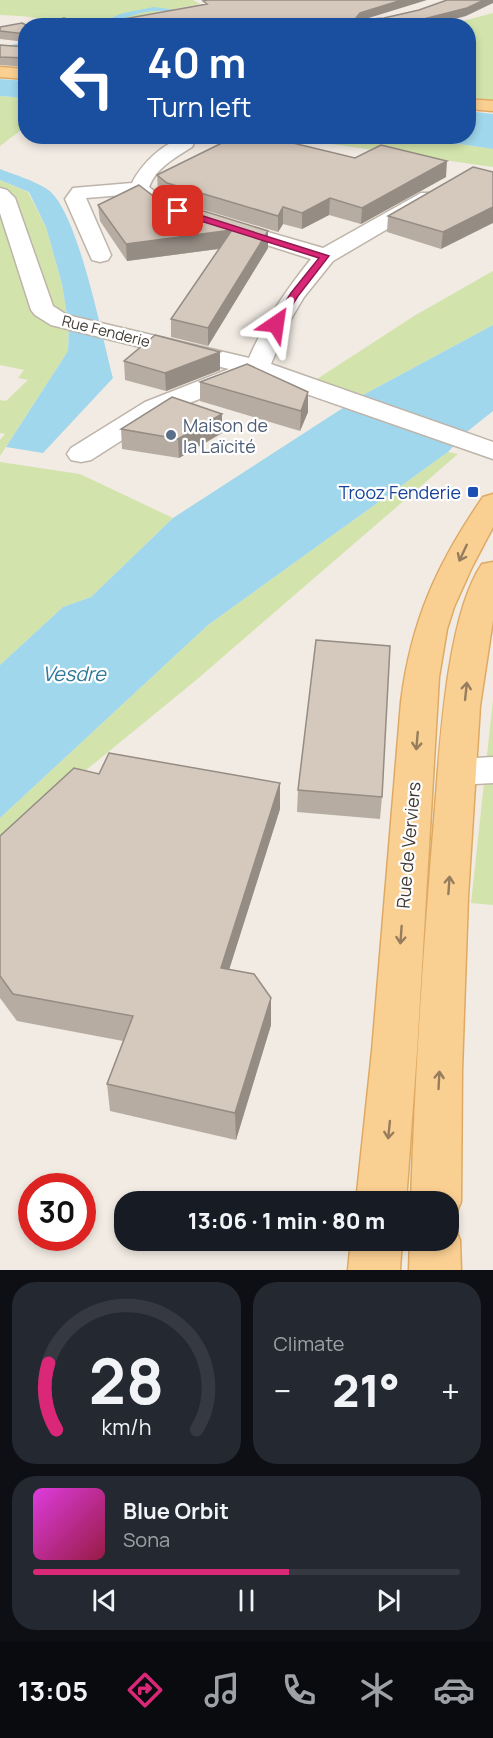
<!DOCTYPE html>
<html lang="en">
<head>
<meta charset="utf-8">
<style>
	body { margin:0; font-family:Manrope,sans-serif; background:#242831; color:#f1f3f6; height:100vh; display:flex; flex-direction:column; font-size:22px; white-space:nowrap }
	* { box-sizing:border-box; margin:0 }
	p { font-size:20px; color:#9ea1a6 }
	.icon { flex:none; width:33px; height:33px; fill:none; stroke:currentColor; stroke-width:2; stroke-linecap:round; stroke-linejoin:round }
	.map { position:relative; height:1270px; overflow:hidden }
	.drawer { display:flex; flex-direction:column; gap:12px; padding:12px; background:#0d0f14; flex:1 }
	.drawer>* { flex:none }
	.hud { position:absolute; left:18px; top:18px; width:458px; height:126px; border-radius:24px; box-shadow:0 3px 9px #0003; background:#1a4fa0; color:#fff; overflow:hidden }
	.speed { position:absolute; left:18px; top:1173px; display:flex; gap:12px; font-size:30px; font-weight:700; text-align:center }
	.speed>* { display:grid; place-content:center; width:78px; height:78px; border-radius:50%; background:#171b24; box-shadow:0 3px 9px #0003; line-height:1 }
	.speed .limit { border:9px solid #d22; background:#fff; color:#111 }
	.pin { position:absolute; display:grid; place-items:center; width:51px; height:51px; color:#fff; margin:-26px; border-radius:12px; box-shadow:0 3px 9px #0006 }
	.me { position:absolute; width:66px; margin:-33px; rotate:32deg; stroke-linejoin:round; filter:drop-shadow(0 0 4px #0008) }
	.turn { display:flex; align-items:center; gap:21px; height:126px; padding:0 30px; font-size:27px }
	.turn .icon { width:78px; height:78px; stroke-width:2.5 }
	.turn b { display:block; font-size:42px; line-height:51px }
	.big { font-size:45px; font-weight:800; line-height:1.1 }
	.drawer .card { flex:1; display:flex; flex-direction:column; justify-content:center; gap:9px; min-width:0; padding:0 21px; border-radius:24px; background:#242831 }
	.drawer .dial { align-items:center; gap:0 }
	.dial svg { height:156px; overflow:visible; fill:none; stroke:#363941; stroke-width:7; stroke-linecap:round; text-anchor:middle }
	.dial text { fill:#f1f3f6; stroke:none }
	.song { display:flex; align-items:center; gap:18px }
	.cover { width:72px; height:72px; border-radius:9px; background:linear-gradient(135deg,hsl(300 70% 55%),hsl(340 70% 35%)) }
	.played { height:6px; border-radius:3px; background:linear-gradient(90deg,#db2777 60%,#363941 60%) }
	.keys { display:flex; justify-content:space-around; direction:ltr }
	.heat { display:flex; justify-content:space-between; align-items:center; font-size:33px; direction:ltr }
	.drawer .tiles { flex:1; display:grid; gap:12px; grid-template-columns:1fr 1fr }
	.card:last-child { grid-column:span 2 }
	.trip { position:absolute; left:114px; top:1191px; width:345px; height:60px; border-radius:24px; background:#171b24; box-shadow:0 3px 9px #0003; font-weight:800; line-height:60px; text-align:center }
	.menu { display:flex; height:96px; justify-content:space-around; align-items:center; background:#090b0e; color:#9ea1a6 }
	.menu .icon { width:42px; height:42px }
	.menu .on { color:#db2777 }
	.menu b { font-size:27px; color:#f1f3f6 }
	.map>svg:first-child { display:block }
	.green { fill:#d2e4ac }
	.water { fill:#a0d7ec }
	.lines { fill:none; stroke-linecap:round; stroke-linejoin:round }
	.stream { fill:#a0d7ec; fill-rule:evenodd }
	.minor-casing { stroke:#beb4a9; stroke-width:3 }
	.major-casing { stroke:#deaa63; stroke-width:3 }
	.minor { fill:#fff; fill-rule:evenodd }
	.major { fill:#facf92; fill-rule:evenodd }
	.wall { fill:#b7aca2 }
	.shaded-wall { fill:#958c84 }
	.building { fill:#d5c8bc; stroke:#958c84; stroke-width:1.5 }
	.oneway { stroke:#957d5e }
	.route { fill:#db2777; stroke:#8e194d; stroke-width:1.5 }
	.service-dot { fill:#5c6f8a; stroke:#fff; stroke-width:2 }
	.transit-dot { fill:#1a4fb4; stroke:#fff; stroke-width:2 }
	.labels { text-anchor:middle; dominant-baseline:central; stroke-width:4.5; stroke-linejoin:round; paint-order:stroke }
	.far-street-label { font-size:15px; fill:#423a33; stroke:#fff }
	.service-label { font-size:18px; fill:#4e5e75; stroke:#fff; text-anchor:start }
	.transit-label { font-size:18px; fill:#164399; stroke:#fff; text-anchor:end }
	.street-label { font-size:18px; fill:#423a33; stroke:#fff }
	.water-label { font-size:20px; font-style:italic; fill:#2f799a; stroke:#fff }
</style>
</head>
<body>
<div class="map">
<svg width="493" height="1270" viewBox="0 0 493 1270">
	<rect width="100%" height="100%" fill="#f1ebe3"/>
	<g class="green">
		<path d="M0,0H193L200,4L89,25L21,16L0,15Z"/>
		<path d="M493,13V101L468,96V26L448,25Z"/>
		<path d="M0,96L25,98V127L0,146Z"/>
		<path d="M227,137H413L493,149V167L324,143Z"/>
		<path d="M0,180L28,192L46,227L62,284L69,327L68,351L0,456V440L5,434L0,433V400L6,401L28,380L18,378L24,370L0,365Z"/>
		<path d="M493,271V325L363,395L317,379L414,316Z"/>
		<path d="M448,452L458,454L195,681L58,793L0,847V818L208,625Z"/>
		<path d="M0,462L80,474L173,518L91,597L63,607L0,665Z"/>
		<path d="M493,700V905L471,903Z"/>
	</g>
	<g class="water">
		<path d="M0,79L25,81V98L0,96Z"/>
		<path d="M468,111L493,114V149L413,137L468,136Z"/>
		<path d="M0,169C15,175 33,180 47,189C78,209 102,338 113,378L43,453L6,447L68,351L69,327L62,284L46,227L29,192L0,180Z"/>
		<path d="M493,325V411L468,431L448,452L208,625L0,818V665L63,607L91,597L173,518L363,395Z"/>
	</g>
	<g class="lines">
		<g class="stream">
			<path d="M154,7L184,11L214,26C205,26 200,22 192,18C180,13 168,11 156,11C133,11 114,26 92,26L123,13Z"/>
			<path d="M26,42V46L0,51V47Z"/>
		</g>
		<defs>
			<g id="minor">
				<path d="M185,137L192,139L194,143L192,147C175,158 157,167 149,187L167,201L181,206L184,210L181,214C163,219 148,205 135,194L86,198L111,255L108,260L100,262L92,260L65,199L73,188L132,183C142,163 163,143 185,137Z"/>
				<path d="M0,188L7,190L15,198L53,306L67,315L249,358C265,321 286,290 311,259L219,230L216,226L219,222L226,220L233,222L323,248L421,193H435L438,197L435,201L333,261L304,297L288,324L271,364L493,442V459L252,375L250,378L163,414L91,460L81,462L71,460L67,454L71,448L145,402L229,369L51,325L35,315L31,310L0,213Z"/>
				<path d="M493,757V783L457,785L444,781L438,772L444,763L457,759Z"/>
			</g>
			<g id="major">
				<path d="M0,67L26,69V79L0,77Z"/>
				<path d="M468,99L493,101V111L468,109Z"/>
				<path d="M493,494V527L472,567L454,607L447,629L439,677L417,1051L406,1202H356L372,1051L401,702C411,621 437,564 483,497Z"/>
				<path d="M493,562V620L480,706L468,897L462,1071L461,1202L454,1218L448,1220V1202H411C415,1070 424,939 435,808C440,745 447,615 482,564Z"/>
				<path d="M448,1221L453,1223L460,1240L461,1270H409L410,1240H448Z"/>
				<path d="M351,1240H402L400,1270H348Z"/>
			</g>
		</defs>
		<use href="#minor" class="minor-casing"/>
		<use href="#major" class="major-casing"/>
		<use href="#minor" class="minor"/>
		<use href="#major" class="major"/>
	</g>
	<g class="wall">
		<path d="M26,26V42L0,39V27Z"/>
		<path d="M0,45L26,47V67L0,65Z"/>
		<path d="M355,158L446,177L361,224L329,215L302,229L283,224L278,232L168,199L158,191L157,175Z"/>
		<path d="M473,167L441,249L387,232L388,216Z"/>
		<path d="M152,195L268,231V248L208,346L171,337V319L219,249L127,261L100,221L98,205Z"/>
		<path d="M124,361L220,370L166,391L125,380Z"/>
		<path d="M200,382L308,412L300,431L200,401Z"/>
		<path d="M121,429L222,433L179,458L122,449Z"/>
		<path d="M99,774L280,783V809L229,970L271,1025L236,1140L110,1111L107,1084L123,1041L17,1021L0,998V836Z"/>
		<path d="M298,790L382,797L380,819L297,812Z"/>
	</g>
	<g class="shaded-wall">
		<path d="M402,0H427L359,21L356,18L360,13Z"/>
		<path d="M484,0H493V3L466,16L428,26H396Z"/>
		<path d="M447,161L446,177L361,224L362,208Z"/>
		<path d="M330,198L329,215L302,229V213Z"/>
		<path d="M283,207V224L278,232V216Z"/>
		<path d="M493,207V223L441,249L443,232Z"/>
		<path d="M232,230V247L127,261L126,244Z"/>
		<path d="M268,231V248L208,346V328Z"/>
		<path d="M220,352V370L166,391L165,373Z"/>
		<path d="M308,392V412L300,431L301,411Z"/>
		<path d="M222,414V433L179,458L178,439Z"/>
		<path d="M280,783V809L221,995V968Z"/>
		<path d="M271,998V1025L236,1140L235,1113Z"/>
	</g>
	<g class="building">
		<path d="M208,0H402L360,13L356,18L358,20L384,18L419,10L447,0H484L467,8L396,26H32L64,18L90,25L207,4L203,1Z"/>
		<path d="M22,23L28,26H26V34L0,31V27Z"/>
		<path d="M0,45L26,47V58L0,57Z"/>
		<path d="M236,136H264L355,158L381,145L447,161L362,208L330,198L302,213L283,207L278,216L167,183L157,175Z"/>
		<path d="M473,167L493,172V207L443,232L388,216Z"/>
		<path d="M139,185L152,195L268,231L208,328L171,319L232,230L126,244L98,205Z"/>
		<path d="M155,335L220,352L165,373L124,361Z"/>
		<path d="M247,364L308,392L301,411L200,382Z"/>
		<path d="M172,397L222,414L178,439L121,429Z"/>
		<path d="M316,640L390,646L382,797L298,790Z"/>
		<path d="M109,753L280,783L221,968L254,974L271,998L235,1113L107,1084L133,1016L13,994L0,976V836L74,768L99,774Z"/>
	</g>
	<defs><path id="oneway-shaft" d="M-6 0H5M1.5-3L5.5 0L1.5 3" fill="none" stroke-width="1.6" stroke-linecap="round" stroke-linejoin="round" transform="scale(1.5)"/></defs>
	<g class="oneway">
		<use href="#oneway-shaft" transform="translate(463 553) rotate(115)"/>
		<use href="#oneway-shaft" transform="translate(466 691) rotate(-84)"/>
		<use href="#oneway-shaft" transform="translate(417 741) rotate(95)"/>
		<use href="#oneway-shaft" transform="translate(449 885) rotate(-86)"/>
		<use href="#oneway-shaft" transform="translate(401 935) rotate(94)"/>
		<use href="#oneway-shaft" transform="translate(439 1080) rotate(-87)"/>
		<use href="#oneway-shaft" transform="translate(389 1130) rotate(96)"/>
	</g>
	<path class="route" d="M175,209H181L329,256L298,296L279,326H272L271,324L291,293L319,258L175,213Z"/>
	<circle class="service-dot" cx="171" cy="435" r="6"/>
	<rect class="transit-dot" x="467" y="486" width="12" height="12" rx="3"/>
	<g class="labels">
		<g class="far-street-label">
			<text transform="translate(106 331) rotate(14)">Rue Fenderie</text>
		</g>
		<g class="service-label">
			<text x="183" y="425">Maison de<tspan x="183" dy="21">la Laïcité</tspan></text>
		</g>
		<g class="transit-label">
			<text x="461" y="492">Trooz Fenderie</text>
		</g>
		<g class="street-label">
			<text transform="translate(408 845) rotate(-85)">Rue de Verviers</text>
		</g>
		<g class="water-label">
			<text x="74" y="673">Vesdre</text>
		</g>
	</g>
</svg>
<div class="speed"><div class="limit">30</div></div>
<div class="pin" style="left:178px;top:211px;background:#d93025"><svg class="icon" aria-label="arrive" viewBox="0 0 24 24"><path d="M6 21V4h12l-3 4 3 4H6"/></svg></div>
<svg class="me" style="left:276px;top:324px" viewBox="-20 -20 40 40"><path d="M0-17L14 15 0 8-14 15z" fill="#db2777" stroke="#fff" stroke-width="4"/></svg>
<div class="trip">13:06 · 1 min · 80 m</div>
<div class="hud">
<div class="turn"><svg class="icon" aria-label="left" viewBox="0 0 24 24"><path d="M17 20v-9H6M10 6l-5 5 5 5"/></svg><div><b>40 m</b>Turn left</div></div>
</div>
</div>
<section class="drawer">
<div class="tiles">
<div class="card dial"><svg viewBox="0 0 100 80">
<path d="M14 69A42 42 0 1 1 86 69"/>
<path d="M14 69A42 42 0 0 1 10 35" stroke="#db2777"/>
<text x="50" y="56" font-size="32" font-weight="700">28</text>
<text x="50" y="72" font-size="11">km/h</text>
</svg></div>
<div class="card"><p>Climate</p>
<div class="heat"><a>−</a><b class="big">21°</b><a>+</a></div>
</div>
<div class="card">
<div class="song"><i class="cover"></i><div><b>Blue Orbit</b><p>Sona</p></div></div>
<div class="played"></div>
<div class="keys"><svg class="icon" aria-label="previous" viewBox="0 0 24 24"><path d="M18 5L8 12l10 7zM5 5v14"/></svg><svg class="icon" aria-label="pause" viewBox="0 0 24 24"><path d="M8 5v14M16 5v14"/></svg><svg class="icon" aria-label="next" viewBox="0 0 24 24"><path d="M6 5l10 7-10 7zM19 5v14"/></svg></div>
</div>
</div>
</section>
<nav class="menu">
<b>13:05</b>
<svg class="icon on" aria-label="directions" viewBox="0 0 24 24"><path d="M12 3l9 9-9 9-9-9zM9 14v-3h6M13 9l2 2-2 2"/></svg>
<svg class="icon" aria-label="music" viewBox="0 0 24 24"><path d="M9 18V5l10-2v13"/><circle cx="6" cy="18" r="3"/><circle cx="16" cy="16" r="3"/></svg>
<svg class="icon" aria-label="phone" viewBox="0 0 24 24"><path d="M5 4h4l2 5-3 2q2 4 5 5l2-3 5 2v4C11 20 4 13 5 4z"/></svg>
<svg class="icon" aria-label="climate" viewBox="0 0 24 24"><path d="M12 3v18M4 7l16 10M4 17L20 7"/></svg>
<svg class="icon" aria-label="car" viewBox="0 0 24 24"><path d="M5 17H2v-5l4-1 3-4h7l3 4 3 1v5h-3M9 17h6M6 11h13"/><circle cx="7" cy="17" r="2"/><circle cx="17" cy="17" r="2"/></svg>
</nav>
</body>
</html>
